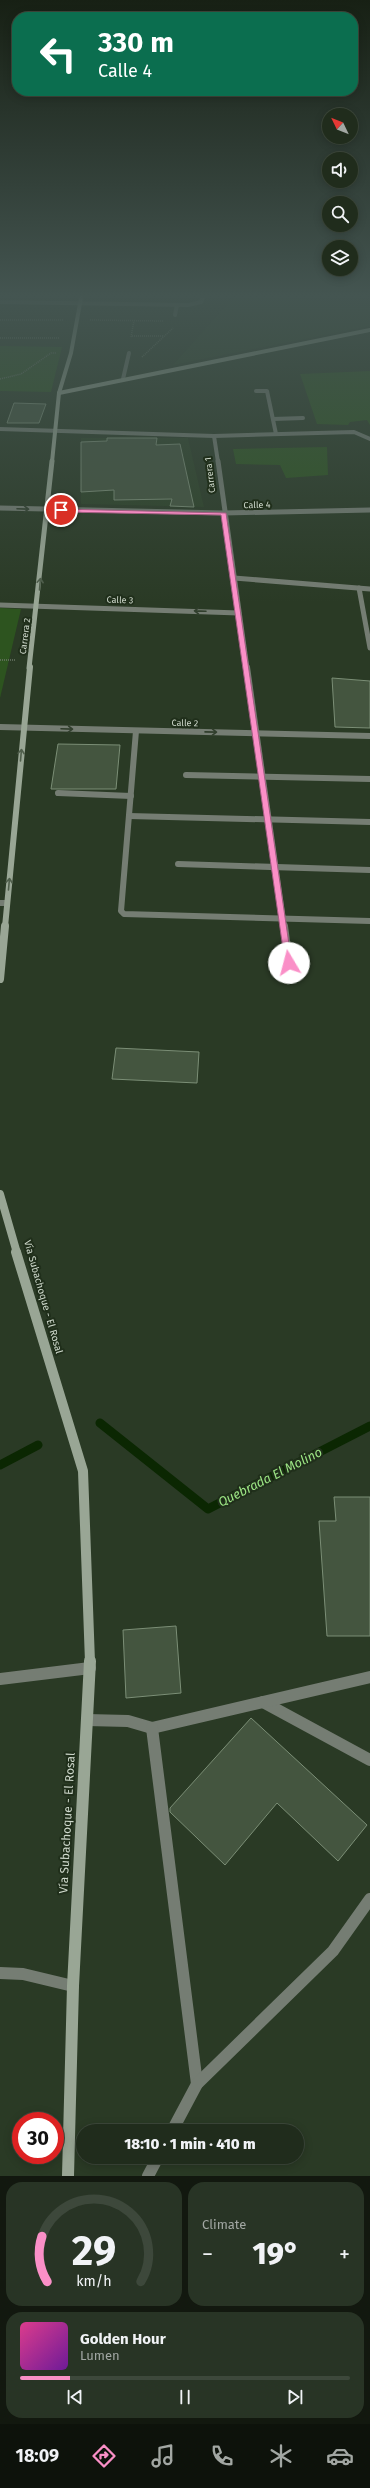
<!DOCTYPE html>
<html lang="en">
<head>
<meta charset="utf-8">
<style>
	body { margin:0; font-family:"Fira Sans",sans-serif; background:#283425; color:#f1f3f6; height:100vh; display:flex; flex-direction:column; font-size:15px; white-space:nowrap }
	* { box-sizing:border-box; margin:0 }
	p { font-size:13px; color:#a2a7a3 }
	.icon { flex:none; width:22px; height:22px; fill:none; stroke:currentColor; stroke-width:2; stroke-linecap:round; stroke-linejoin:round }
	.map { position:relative; height:2176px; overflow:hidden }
	.sheet { display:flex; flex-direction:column; gap:6px; padding:6px; background:#12180f; flex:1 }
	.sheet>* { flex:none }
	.top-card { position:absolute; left:12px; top:12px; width:346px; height:84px; border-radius:16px; box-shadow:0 2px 10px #0003,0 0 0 1px #3d483b; background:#0b6e4f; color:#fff; overflow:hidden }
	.needle { width:26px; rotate:313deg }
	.tools { position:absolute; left:322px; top:108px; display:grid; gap:8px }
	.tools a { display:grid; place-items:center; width:36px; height:36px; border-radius:50%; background:#202c1c; box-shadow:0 2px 10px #0003,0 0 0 1px #3d483b; font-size:20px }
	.speed { position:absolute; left:12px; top:2112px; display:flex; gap:8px; font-size:20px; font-weight:700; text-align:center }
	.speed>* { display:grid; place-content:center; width:52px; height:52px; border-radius:50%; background:#202c1c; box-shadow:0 2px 10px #0003,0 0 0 1px #3d483b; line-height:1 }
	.speed .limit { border:6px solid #d22; background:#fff; color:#111 }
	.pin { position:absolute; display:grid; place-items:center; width:34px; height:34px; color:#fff; margin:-17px; border:2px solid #fff; border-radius:50%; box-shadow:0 1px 4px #0007 }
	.me { position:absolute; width:44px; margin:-22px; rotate:352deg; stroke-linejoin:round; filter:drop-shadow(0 0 3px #0008) }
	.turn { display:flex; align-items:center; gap:14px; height:84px; padding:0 20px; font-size:18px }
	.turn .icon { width:52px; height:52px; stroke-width:2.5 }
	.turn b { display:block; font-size:28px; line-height:34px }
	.big { font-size:30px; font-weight:800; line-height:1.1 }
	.sheet .widget { flex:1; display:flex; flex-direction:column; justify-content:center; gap:6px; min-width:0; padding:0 14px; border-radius:16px; background:#283425 }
	.sheet .dial { align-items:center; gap:0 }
	.dial svg { height:104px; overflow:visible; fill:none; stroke:#3d483b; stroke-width:7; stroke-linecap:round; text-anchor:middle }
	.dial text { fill:#f1f3f6; stroke:none }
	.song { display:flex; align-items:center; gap:12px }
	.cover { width:48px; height:48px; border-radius:6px; background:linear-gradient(135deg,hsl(330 70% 55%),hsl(280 70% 35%)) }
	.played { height:4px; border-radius:2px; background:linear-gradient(90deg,#fa8fc7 15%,#3d483b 15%) }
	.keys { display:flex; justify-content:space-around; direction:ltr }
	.heat { display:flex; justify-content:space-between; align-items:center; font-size:22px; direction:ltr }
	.sheet .tiles { flex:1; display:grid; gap:6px; grid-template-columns:1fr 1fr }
	.widget:last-child { grid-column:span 2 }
	.trip { position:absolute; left:76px; top:2124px; width:228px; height:40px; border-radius:20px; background:#202c1c; box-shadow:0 2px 10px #0003,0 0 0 1px #3d483b; font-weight:800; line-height:40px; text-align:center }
	.tabs { display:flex; height:64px; justify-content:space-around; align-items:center; background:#0d120b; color:#a2a7a3 }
	.tabs .icon { width:28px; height:28px }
	.tabs .selected { color:#fa8fc7 }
	.tabs b { font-size:18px; color:#f1f3f6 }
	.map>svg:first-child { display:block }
	.built { fill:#2d4227 }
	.green { fill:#2d541f }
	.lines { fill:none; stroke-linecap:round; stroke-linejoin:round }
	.stream { stroke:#0b2702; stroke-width:9 }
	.building { fill:#44553f; stroke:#7b8e76 }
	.path { stroke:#697765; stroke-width:1.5; stroke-dasharray:1 1; stroke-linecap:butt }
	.lane { stroke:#757d73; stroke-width:12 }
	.street-far3 { stroke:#757d73; stroke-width:4 }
	.street-far2 { stroke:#757d73; stroke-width:5 }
	.street-far1 { stroke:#757d73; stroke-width:6 }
	.street { stroke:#757d73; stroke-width:8 }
	.secondary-far5 { stroke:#99a695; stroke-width:4 }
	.secondary-far4 { stroke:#99a695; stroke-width:5 }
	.secondary-far3 { stroke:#99a695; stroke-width:6 }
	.secondary-far2 { stroke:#99a695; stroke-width:8 }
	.secondary-far1 { stroke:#99a695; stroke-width:10 }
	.secondary { stroke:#99a695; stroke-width:12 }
	.oneway { stroke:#313f2d }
	.oneway2 { stroke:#505f4c }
	.route { fill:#fa8fc7; stroke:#a25d81 }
	.labels { text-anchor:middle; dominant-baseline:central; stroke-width:4; stroke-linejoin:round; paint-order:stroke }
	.far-street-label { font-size:9px; fill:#cfd9cc; stroke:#202f1b }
	.street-label { font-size:10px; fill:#cfd9cc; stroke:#202f1b }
	.near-street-label { font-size:12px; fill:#cfd9cc; stroke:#202f1b }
	.near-water-label { font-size:13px; font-style:italic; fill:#9ce584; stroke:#202f1b }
</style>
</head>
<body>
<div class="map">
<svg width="370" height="2176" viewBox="0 0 370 2176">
	<rect width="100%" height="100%" fill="#2a3a25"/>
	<g class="built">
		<path d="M233,298H290L370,306V326L173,365Z"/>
		<path d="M81,438H188L204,507L81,504Z"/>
	</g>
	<g class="green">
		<path d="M0,346L62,347L51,392L0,391Z"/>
		<path d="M370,371V425L367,420L350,422L348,425L317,424L300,374Z"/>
		<path d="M327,447L328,475L286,478L280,465L236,464L233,449Z"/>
		<path d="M0,608L21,609L0,698Z"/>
	</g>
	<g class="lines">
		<g class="stream">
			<path d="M100,1423L208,1509L370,1426"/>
			<path d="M0,1465L38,1445"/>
		</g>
	</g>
	<g class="building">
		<path d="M14,403L46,404L39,423H7Z"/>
		<path d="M107,438H157L156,445L180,444L194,507L170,506L172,499L114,500V490L81,492V442L107,441Z"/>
		<path d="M332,678L370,681V728L335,727Z"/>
		<path d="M58,744L120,745L116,789H51Z"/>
		<path d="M116,1048L199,1052L197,1083L112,1079Z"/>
		<path d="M334,1497H370V1636H327L319,1521H336Z"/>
		<path d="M176,1626L181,1693L126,1698L123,1630Z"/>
		<path d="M251,1718L367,1825L338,1861L277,1803L225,1865L170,1812V1808Z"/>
	</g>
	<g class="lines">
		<g class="path">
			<path d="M0,320H63"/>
			<path d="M90,320L163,321"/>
			<path d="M132,336H164"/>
			<path d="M131,337L134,321"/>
			<path d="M0,338H59"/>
			<path d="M142,357L173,328"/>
			<path d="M0,379L21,374L51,353H56"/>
			<path d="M0,660H15"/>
		</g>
		<g class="lane">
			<path d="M0,1679L90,1668"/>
			<path d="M263,1702L370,1760"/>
			<path d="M87,1720L128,1721L152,1728L370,1677"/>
			<path d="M152,1728L197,2084"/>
			<path d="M0,1973L23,1974L73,1986"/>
			<path d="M172,2131L197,2084L333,1951L370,1899"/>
			<path d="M148,2176L158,2157"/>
		</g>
		<g class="street-far3">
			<path d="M0,302L188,305L201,302L203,298"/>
			<path d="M175,315L177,305"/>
			<path d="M123,379L129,353"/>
			<path d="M256,391H267L276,434"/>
			<path d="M273,419L303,418"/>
			<path d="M0,429L214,436L354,432L370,439"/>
			<path d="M214,436L218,462"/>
		</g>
		<g class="street-far2">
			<path d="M218,461L247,668"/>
			<path d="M0,508L224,513L370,510"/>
			<path d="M234,578L370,589"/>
			<path d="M359,588L370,648"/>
			<path d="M0,605L239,613"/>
		</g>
		<g class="street-far1">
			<path d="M247,667L284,927"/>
			<path d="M0,727L370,736"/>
			<path d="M136,731L121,911L124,914L370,921"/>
			<path d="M186,775L370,779"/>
			<path d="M58,793L131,796"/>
			<path d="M129,816L370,822"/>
			<path d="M178,864L370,870"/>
			<path d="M0,903H7"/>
		</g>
		<path class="street" d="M284,926L289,963"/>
		<g class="secondary-far5">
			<path d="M59,393L370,330"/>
			<path d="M52,462L59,393L71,353L81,298"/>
		</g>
		<path class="secondary-far4" d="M29,668L52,461"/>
		<path class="secondary-far3" d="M5,927L30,667"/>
		<g class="secondary-far2">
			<path d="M0,979L5,926"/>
			<path d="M0,1194L17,1253"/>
		</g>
		<path class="secondary-far1" d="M16,1252L83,1471L90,1662"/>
		<path class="secondary" d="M68,2176L73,1986L90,1661"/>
	</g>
	<defs><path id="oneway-shaft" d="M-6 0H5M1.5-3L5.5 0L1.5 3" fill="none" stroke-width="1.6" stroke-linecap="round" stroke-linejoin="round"/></defs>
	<g class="oneway">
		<use href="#oneway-shaft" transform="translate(23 509) rotate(2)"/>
		<use href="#oneway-shaft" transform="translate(200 611) rotate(-178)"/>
		<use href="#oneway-shaft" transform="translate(67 729) rotate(2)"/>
		<use href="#oneway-shaft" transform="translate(211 732) rotate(1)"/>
	</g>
	<g class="oneway2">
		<use href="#oneway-shaft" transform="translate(40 584) rotate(-85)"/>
		<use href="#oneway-shaft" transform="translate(21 755) rotate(-85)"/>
		<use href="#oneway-shaft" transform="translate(9 884) rotate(-85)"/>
	</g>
	<linearGradient id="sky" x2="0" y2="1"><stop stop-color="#172014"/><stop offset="0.49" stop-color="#445551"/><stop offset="1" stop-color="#445551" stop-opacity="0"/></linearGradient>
	<rect width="370" height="603" fill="url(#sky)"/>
	<path class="route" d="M59,509L226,513L292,965L285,963L221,515L61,512Z"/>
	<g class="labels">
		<g class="far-street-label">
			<text transform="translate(210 475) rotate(-97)">Carrera 1</text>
			<text transform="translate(257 505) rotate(-1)">Calle 4</text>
			<text transform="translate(120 600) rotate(2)">Calle 3</text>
			<text transform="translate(25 636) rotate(-83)">Carrera 2</text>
			<text transform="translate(185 723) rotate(1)">Calle 2</text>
		</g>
		<g class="street-label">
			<text transform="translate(43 1297) rotate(74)">Vía Subachoque - El Rosal</text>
		</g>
		<g class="near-street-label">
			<text transform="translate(67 1823) rotate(-87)">Vía Subachoque - El Rosal</text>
		</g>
		<g class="near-water-label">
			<text transform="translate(270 1477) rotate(-27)">Quebrada El Molino</text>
		</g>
	</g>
</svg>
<div class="tools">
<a><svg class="needle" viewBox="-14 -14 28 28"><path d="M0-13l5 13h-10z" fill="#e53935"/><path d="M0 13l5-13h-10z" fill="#a2a7a3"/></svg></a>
<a><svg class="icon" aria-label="sound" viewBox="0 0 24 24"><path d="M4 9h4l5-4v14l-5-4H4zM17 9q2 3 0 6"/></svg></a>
<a><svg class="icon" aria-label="search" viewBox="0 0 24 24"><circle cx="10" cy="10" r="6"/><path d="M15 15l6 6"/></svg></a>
<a><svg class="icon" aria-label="layers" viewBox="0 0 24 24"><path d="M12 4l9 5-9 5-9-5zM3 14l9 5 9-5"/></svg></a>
</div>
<div class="speed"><div class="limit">30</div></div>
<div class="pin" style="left:61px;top:510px;background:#d93025"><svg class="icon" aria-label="arrive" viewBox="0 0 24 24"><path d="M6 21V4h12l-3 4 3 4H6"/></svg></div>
<svg class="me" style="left:289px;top:963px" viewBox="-20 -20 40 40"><circle r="19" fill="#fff"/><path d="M0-13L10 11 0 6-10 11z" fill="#fa8fc7"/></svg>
<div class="trip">18:10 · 1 min · 410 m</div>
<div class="top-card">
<div class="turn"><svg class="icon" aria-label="left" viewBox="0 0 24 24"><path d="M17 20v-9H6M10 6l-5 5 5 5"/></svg><div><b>330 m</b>Calle 4</div></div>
</div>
</div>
<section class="sheet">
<div class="tiles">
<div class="widget dial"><svg viewBox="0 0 100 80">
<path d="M14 69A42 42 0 1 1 86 69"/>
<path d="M14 69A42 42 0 0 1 10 34" stroke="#fa8fc7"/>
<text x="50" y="56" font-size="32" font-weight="700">29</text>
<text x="50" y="72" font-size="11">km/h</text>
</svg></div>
<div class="widget"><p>Climate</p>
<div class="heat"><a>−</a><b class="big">19°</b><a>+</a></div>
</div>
<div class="widget">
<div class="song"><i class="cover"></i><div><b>Golden Hour</b><p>Lumen</p></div></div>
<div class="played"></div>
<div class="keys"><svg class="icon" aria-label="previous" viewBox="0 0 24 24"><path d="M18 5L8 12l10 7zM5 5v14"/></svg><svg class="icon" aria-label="pause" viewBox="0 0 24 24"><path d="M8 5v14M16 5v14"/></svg><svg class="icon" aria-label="next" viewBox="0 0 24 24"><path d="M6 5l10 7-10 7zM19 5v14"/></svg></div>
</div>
</div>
</section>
<nav class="tabs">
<b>18:09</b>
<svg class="icon selected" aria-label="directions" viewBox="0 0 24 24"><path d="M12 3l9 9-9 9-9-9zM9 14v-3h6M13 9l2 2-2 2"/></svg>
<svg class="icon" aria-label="music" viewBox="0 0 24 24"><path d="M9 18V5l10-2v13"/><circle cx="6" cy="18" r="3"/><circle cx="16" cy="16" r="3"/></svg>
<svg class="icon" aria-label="phone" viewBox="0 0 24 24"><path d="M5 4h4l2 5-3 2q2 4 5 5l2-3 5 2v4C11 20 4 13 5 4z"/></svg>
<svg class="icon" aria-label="climate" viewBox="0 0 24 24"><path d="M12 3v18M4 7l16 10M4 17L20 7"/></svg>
<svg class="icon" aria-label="car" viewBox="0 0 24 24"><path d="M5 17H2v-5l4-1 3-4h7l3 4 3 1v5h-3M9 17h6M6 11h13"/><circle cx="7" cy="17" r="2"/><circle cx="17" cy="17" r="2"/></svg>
</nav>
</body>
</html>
